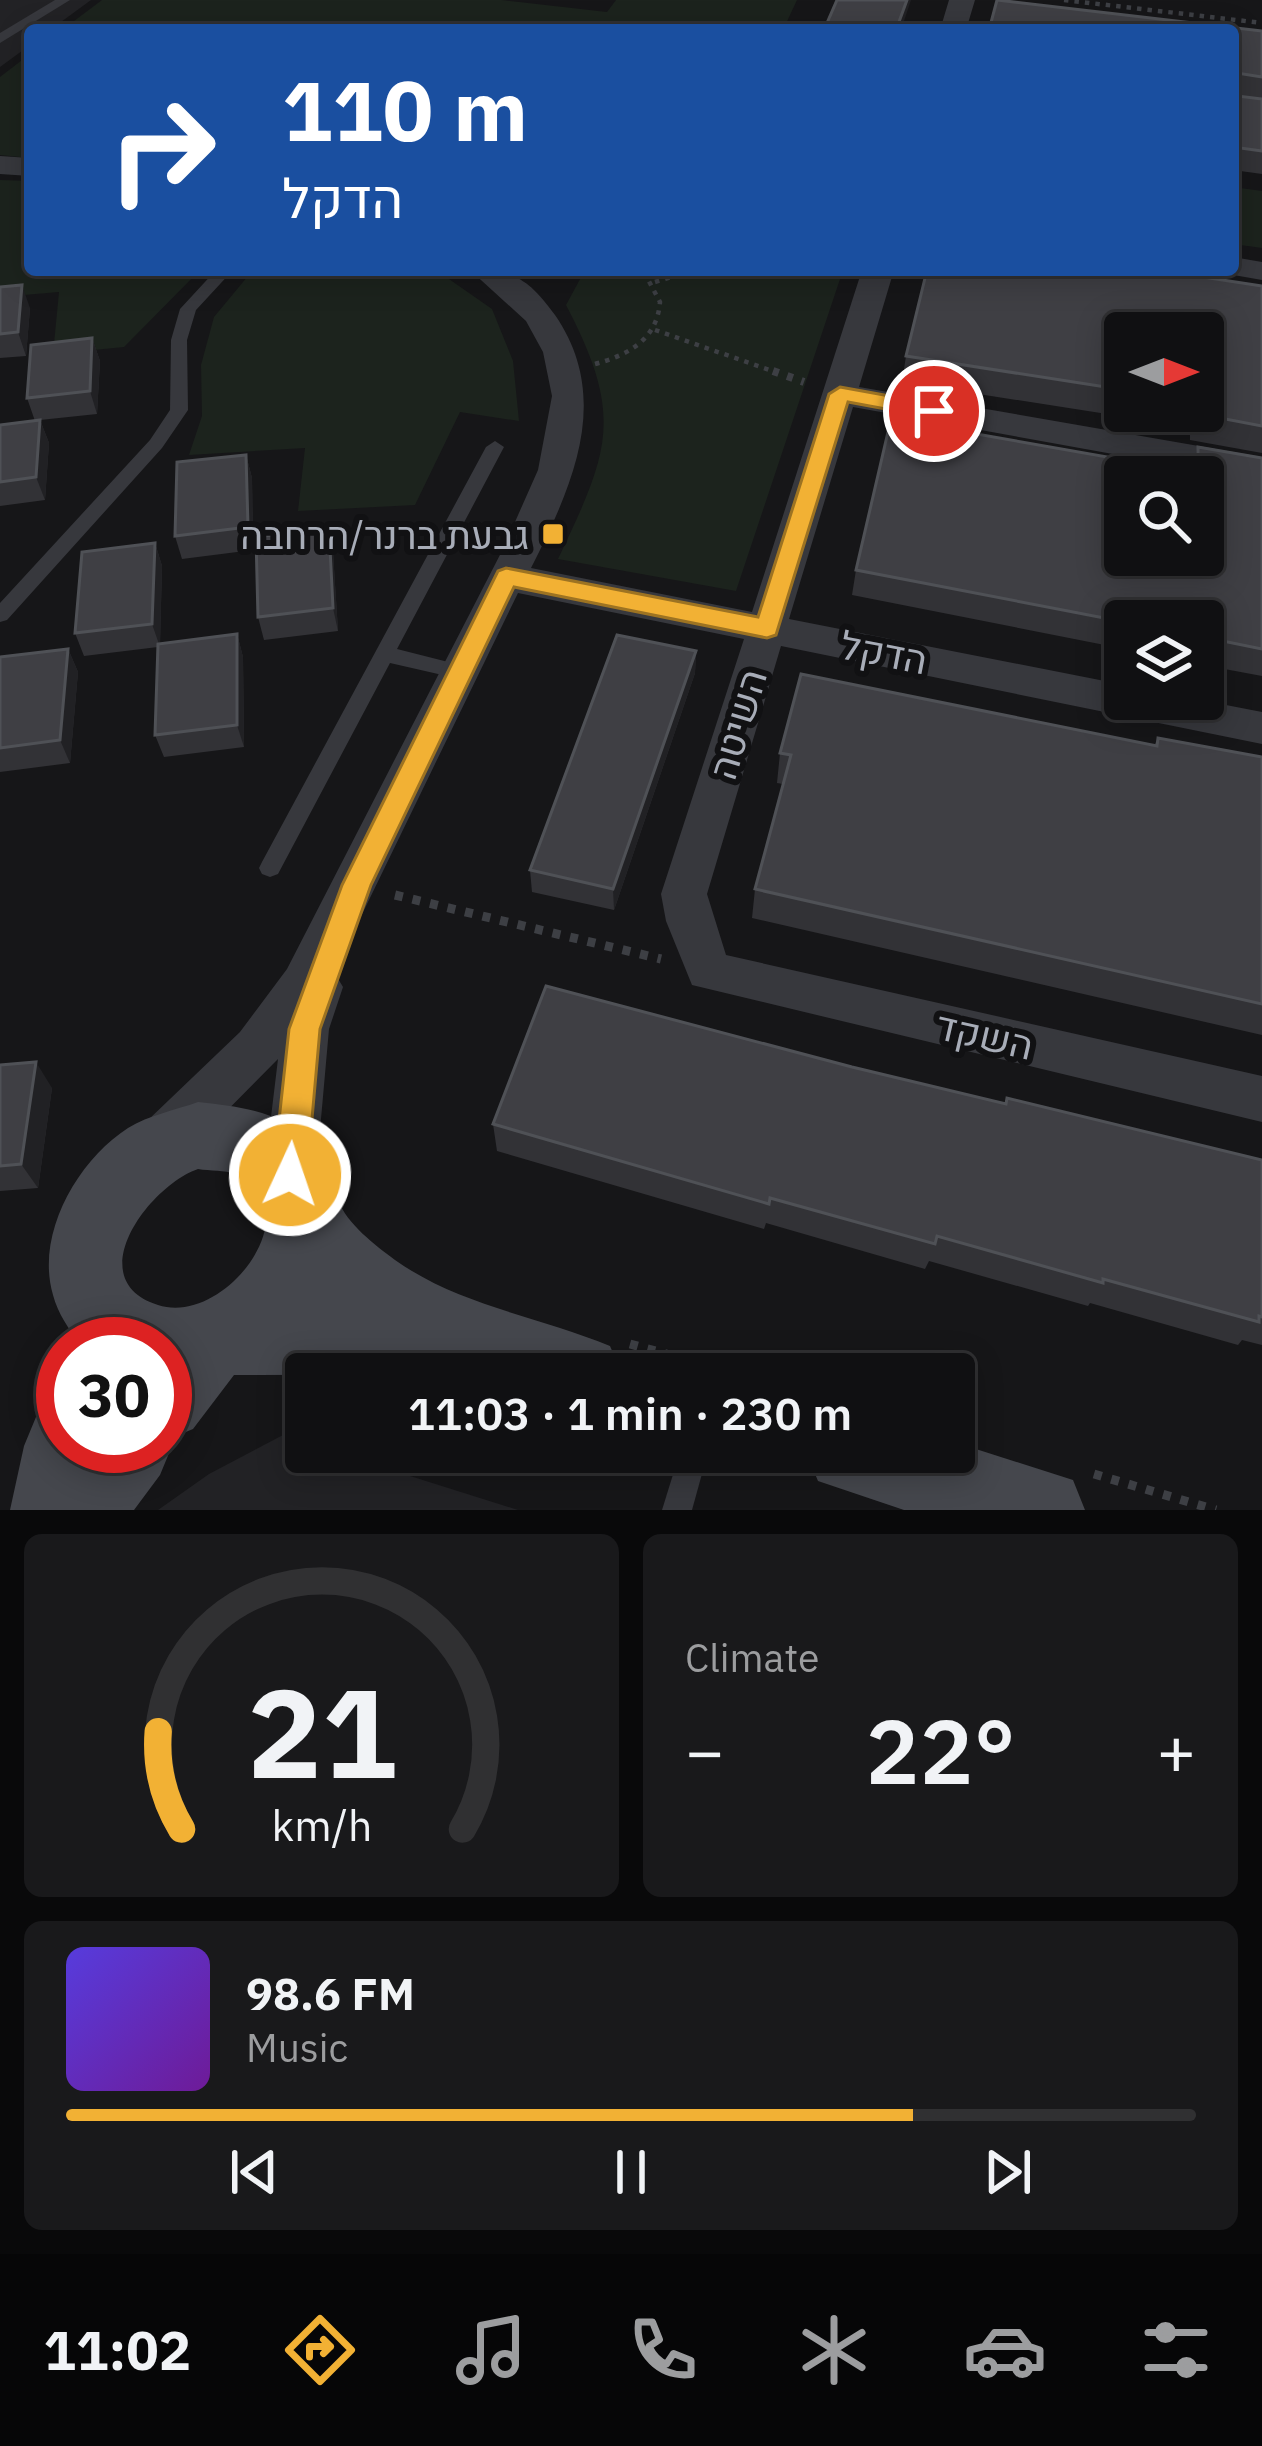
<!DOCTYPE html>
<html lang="en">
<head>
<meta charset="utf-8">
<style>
	body { margin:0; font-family:"IBM Plex Sans",Heebo,sans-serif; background:#19191b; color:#f1f3f6; height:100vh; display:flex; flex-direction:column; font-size:45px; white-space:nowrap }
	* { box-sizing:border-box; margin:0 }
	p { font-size:39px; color:#9c9d9f }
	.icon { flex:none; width:66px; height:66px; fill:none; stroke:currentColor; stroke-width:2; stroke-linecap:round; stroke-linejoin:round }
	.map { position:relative; height:1510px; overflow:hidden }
	.details { display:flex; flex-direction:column; gap:24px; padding:24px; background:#09090a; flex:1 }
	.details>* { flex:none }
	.hud { position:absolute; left:24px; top:24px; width:1215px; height:252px; border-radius:12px; box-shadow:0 6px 30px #0003,0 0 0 3px #303032; background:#1a4fa0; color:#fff; overflow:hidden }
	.needle { width:78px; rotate:90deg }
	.buttons { position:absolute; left:1104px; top:312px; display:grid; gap:24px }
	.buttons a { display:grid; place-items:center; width:120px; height:120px; border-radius:12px; background:#101012; box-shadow:0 6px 30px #0003,0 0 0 3px #303032; font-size:60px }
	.speed { position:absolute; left:36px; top:1317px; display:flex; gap:24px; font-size:60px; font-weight:700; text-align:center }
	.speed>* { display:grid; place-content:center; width:156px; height:156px; border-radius:50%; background:#101012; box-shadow:0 6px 30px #0003,0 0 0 3px #303032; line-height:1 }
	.speed .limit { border:18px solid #d22; background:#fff; color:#111 }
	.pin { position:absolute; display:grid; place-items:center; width:102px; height:102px; color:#fff; margin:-51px; border:6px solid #fff; border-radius:50%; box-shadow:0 3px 12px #0007 }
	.me { position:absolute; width:132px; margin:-66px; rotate:3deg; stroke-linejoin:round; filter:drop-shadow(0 0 9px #0008) }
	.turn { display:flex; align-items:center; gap:42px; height:252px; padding:0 60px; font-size:54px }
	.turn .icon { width:156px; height:156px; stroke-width:2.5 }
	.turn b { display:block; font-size:84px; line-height:102px }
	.big { font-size:90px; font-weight:600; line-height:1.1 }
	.details .widget { flex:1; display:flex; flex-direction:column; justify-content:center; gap:18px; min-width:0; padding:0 42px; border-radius:18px; background:#19191b }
	.details .dial { align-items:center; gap:0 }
	.dial svg { height:312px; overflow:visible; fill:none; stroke:#303032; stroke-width:7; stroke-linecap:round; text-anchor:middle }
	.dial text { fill:#f1f3f6; stroke:none }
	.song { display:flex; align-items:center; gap:36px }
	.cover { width:144px; height:144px; border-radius:18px; background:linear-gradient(135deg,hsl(250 70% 55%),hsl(280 70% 35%)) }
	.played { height:12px; border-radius:6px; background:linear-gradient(90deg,#f2b134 75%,#303032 75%) }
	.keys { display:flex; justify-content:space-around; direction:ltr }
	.heat { display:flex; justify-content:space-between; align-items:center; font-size:66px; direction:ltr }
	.details .tiles { flex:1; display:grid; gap:24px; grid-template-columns:1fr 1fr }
	.widget:last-child { grid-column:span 2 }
	.trip { position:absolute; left:285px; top:1353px; width:690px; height:120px; border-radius:12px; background:#101012; box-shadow:0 6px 30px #0003,0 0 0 3px #303032; font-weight:600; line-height:120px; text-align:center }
	.tabs { display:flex; height:192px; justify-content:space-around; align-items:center; background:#060607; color:#9c9d9f }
	.tabs .icon { width:84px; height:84px }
	.tabs .current { color:#f2b134 }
	.tabs b { font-size:54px; color:#f1f3f6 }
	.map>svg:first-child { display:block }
	.built { fill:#222225 }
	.green { fill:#1c231d }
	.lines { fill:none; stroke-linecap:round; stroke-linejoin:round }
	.path-far2 { stroke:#3d3f44; stroke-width:4.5; stroke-dasharray:4.5 6; stroke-linecap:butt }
	.path-far1 { stroke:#3d3f44; stroke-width:8; stroke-dasharray:6 9; stroke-linecap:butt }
	.path { stroke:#3d3f44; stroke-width:9; stroke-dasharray:8 10; stroke-linecap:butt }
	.lane { fill:#37383d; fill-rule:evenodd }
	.street { fill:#37383d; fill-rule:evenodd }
	.secondary { fill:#45474d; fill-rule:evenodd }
	.wall { fill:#323236; fill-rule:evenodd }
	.shaded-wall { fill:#212124 }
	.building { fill:#3f3f44; stroke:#4f5156; stroke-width:3; fill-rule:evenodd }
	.route { fill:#f2b134; stroke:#9d7322; stroke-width:3 }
	.poi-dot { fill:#f2b134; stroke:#111113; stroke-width:4.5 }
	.labels { text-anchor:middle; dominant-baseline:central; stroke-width:12; stroke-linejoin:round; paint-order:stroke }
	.poi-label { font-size:39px; fill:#a8adb8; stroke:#111113; text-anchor:end }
	.street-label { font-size:39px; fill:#a8adb8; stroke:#111113 }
</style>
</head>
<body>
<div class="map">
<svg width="1262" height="1510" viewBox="0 0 1262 1510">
	<rect width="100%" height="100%" fill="#161618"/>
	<g class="built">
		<path d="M0,0H91L50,30H30V45L0,67Z"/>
		<path d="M283,1435L306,1443V1452H334L518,1510H158L209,1474Z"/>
	</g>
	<g class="green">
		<path d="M102,0H501L607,12L616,0H797L783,30H62Z"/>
		<path d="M30,54V158L0,155V77Z"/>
		<path d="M0,180L30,181V270H200L124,347L53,354L59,292L0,297Z"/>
		<path d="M1233,187L1262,191V248L1233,244Z"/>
		<path d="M253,270H436L492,309L513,361L519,421L460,412L415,505L298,511L305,448L189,455L202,416L201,365L214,317Z"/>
		<path d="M585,270H843L736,591L558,559C610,450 624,416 566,305Z"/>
	</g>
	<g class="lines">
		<g class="path-far2">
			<path d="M1064,0L1262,23"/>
			<path d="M655,282L695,270"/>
			<path d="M655,330L781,374"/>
			<path d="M595,364C628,355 657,340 660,302L643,270"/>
		</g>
		<path class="path-far1" d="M773,371L804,382"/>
		<g class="path">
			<path d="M395,895L661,959"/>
			<path d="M630,1344L738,1374"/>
			<path d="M1094,1474L1216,1510"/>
		</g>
		<g class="lane">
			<path d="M55,0H70L0,43V33Z"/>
			<path d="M216,270H233L196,310L187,340L188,410L162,448L7,620L0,622V603L150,440L170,410L171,340L180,309Z"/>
			<path d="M495,441L504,447L397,649L460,665L470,672L460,679L390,663L278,874L270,877L262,874L259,868L262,862L486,447Z"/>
			<path d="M680,1452H708L692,1510H662Z"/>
		</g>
		<g class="street">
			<path d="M949,0H975L966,30H940Z"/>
			<path d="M0,156L30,158V176L0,174Z"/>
			<path d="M1233,257L1262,262V280L1222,273L1233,270Z"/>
			<path d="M470,270C514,270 528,278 555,315C613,399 572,487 531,568L752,612L862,270H894L859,387L1262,457V481L853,407L789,619L1125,685V699H1195L1262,712V744L781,646L707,894L726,955L1262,1076V1122L692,985L666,921L661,894L744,639L518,593L334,972L343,987L329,1029L316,1175L308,1192L290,1199L272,1192L264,1175L278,1059L182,1156L164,1162L146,1156L139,1139L146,1122L240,1032L287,969L503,549L538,470L552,396L543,352L526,321Z"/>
		</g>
		<g class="secondary">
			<path d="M198,1102C235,1106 284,1111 310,1142C324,1159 330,1180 338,1200C347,1224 375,1245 395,1260C460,1306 538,1316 610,1346L622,1374L234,1375L193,1429L169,1439L172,1446L160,1475L134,1510H10L24,1446L36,1417L63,1406V1446H165V1344H80C69,1329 58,1314 53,1295C35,1234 78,1160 128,1128C149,1115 176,1110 198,1102ZM198,1169C210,1171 225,1170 235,1174C314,1205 227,1327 158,1305C79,1280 149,1186 198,1169Z"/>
			<path d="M954,1442L1073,1480L1085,1510H904L818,1481L806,1452H954Z"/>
		</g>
	</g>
	<g class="wall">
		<path d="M1233,30L1262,31V174L1233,170Z"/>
		<path d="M1262,286V453L1190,440V427L902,382L906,356ZM1125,333H1203V411H1125Z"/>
		<path d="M0,287L30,308L26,356L0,358Z"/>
		<path d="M92,338L100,361L97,414L40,420L49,443L45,500L0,506V425L35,421L27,398Z"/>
		<path d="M1198,447L1262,458V676L1203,665V621H1125V649L852,595L856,570L1189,471Z"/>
		<path d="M246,455L252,478L253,550L182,559L175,536Z"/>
		<path d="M155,543L162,566L160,643L237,634L243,657L244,747L164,757L155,735L158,647L84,656L75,633Z"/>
		<path d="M333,552L338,631L264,640L258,617Z"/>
		<path d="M68,649L78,672L70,763L0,772V657Z"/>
		<path d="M696,651L695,673L614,910L532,892L530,870Z"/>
		<path d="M1158,738L1262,757V1035L752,918L755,889L783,784L777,783L780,753L1154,746Z"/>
		<path d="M0,1065L52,1088L38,1188L0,1191Z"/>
		<path d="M852,1067L1004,1104L1007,1098L1262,1160V1345L1242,1340L1238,1345L1090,1303L1088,1306L929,1261L925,1269L766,1223L764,1229L497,1151L493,1124Z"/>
	</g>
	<g class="shaded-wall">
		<path d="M907,0H911L901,30H896Z"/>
		<path d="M22,285L30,308L26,356L18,332Z"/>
		<path d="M92,338L100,361L97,414L90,391Z"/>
		<path d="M40,420L49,443L45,500L36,477Z"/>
		<path d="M246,455L252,478L253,550L248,527Z"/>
		<path d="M329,528L333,552L338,631L333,608Z"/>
		<path d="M155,543L162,566L160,647L152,624Z"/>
		<path d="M237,634L243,657L244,747L237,725Z"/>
		<path d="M68,649L78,672L70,763L60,740Z"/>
		<path d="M696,651L695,673L614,910L613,889Z"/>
		<path d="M36,1062L52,1088L38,1188L21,1164Z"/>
	</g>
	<g class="building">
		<path d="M837,0H907L896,30H824Z"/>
		<path d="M997,0L1262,31V77L1237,73V96L1262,99V151L1233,147V30H989Z"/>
		<path d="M927,270H1157L1262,286V426L1199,414V411H1203V333H1125V390L906,356Z"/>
		<path d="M22,285L18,332L0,334V287Z"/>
		<path d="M92,338L90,391L27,398L31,345Z"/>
		<path d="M891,419L1198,473V447L1262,458V649L1203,637V621L1125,622L856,570ZM1125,477H1203V555H1125Z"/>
		<path d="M40,420L36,477L0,482V425Z"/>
		<path d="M246,455L248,527L175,536L177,462Z"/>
		<path d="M329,528L333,608L258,617L256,537Z"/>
		<path d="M155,543L152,624L75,633L82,552Z"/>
		<path d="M237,634V725L155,735L158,644Z"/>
		<path d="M617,635L696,651L613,889L530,870Z"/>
		<path d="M68,649L60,740L0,748V657Z"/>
		<path d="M801,674L1157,746L1158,738L1262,757V1004L755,889L791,755L780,753Z"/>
		<path d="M546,986L852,1067L1006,1104L1007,1098L1262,1160V1317L1259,1316V1322L1103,1279V1283L937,1236L935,1244L770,1198L769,1204L493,1124Z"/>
		<path d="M36,1062L21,1164L0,1166V1065Z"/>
	</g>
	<path class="route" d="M840,387L934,404L945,411L934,418L848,402L776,635L767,638L514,587L371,885L320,1029L307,1175L302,1186L290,1191L278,1186L273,1175L289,1029L342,885L498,571L506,568L758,617L829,394Z"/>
	<rect class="poi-dot" x="541" y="522" width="24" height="24" rx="6"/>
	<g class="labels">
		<g class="poi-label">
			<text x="529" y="534">גבעת ברנר/הרחבה</text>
		</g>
		<g class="street-label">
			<text transform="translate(884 652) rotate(11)">הדקל</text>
			<text transform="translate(737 724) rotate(-73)">השיטה</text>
			<text transform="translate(985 1035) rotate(13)">השקד</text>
		</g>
	</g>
</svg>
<div class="buttons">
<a><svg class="needle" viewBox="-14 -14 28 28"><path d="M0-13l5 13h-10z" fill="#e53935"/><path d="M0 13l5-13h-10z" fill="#9c9d9f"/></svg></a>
<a><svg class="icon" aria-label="search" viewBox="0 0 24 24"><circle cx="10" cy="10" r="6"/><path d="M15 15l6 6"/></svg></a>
<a><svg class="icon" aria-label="layers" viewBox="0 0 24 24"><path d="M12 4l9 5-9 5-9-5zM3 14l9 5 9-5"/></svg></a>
</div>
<div class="speed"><div class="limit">30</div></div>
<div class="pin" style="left:934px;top:411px;background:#d93025"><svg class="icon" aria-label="arrive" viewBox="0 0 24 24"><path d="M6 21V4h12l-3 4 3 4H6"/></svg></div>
<svg class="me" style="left:290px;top:1175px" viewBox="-20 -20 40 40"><circle r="17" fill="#f2b134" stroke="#fff" stroke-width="3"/><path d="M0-11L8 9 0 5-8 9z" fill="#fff"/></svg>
<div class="trip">11:03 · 1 min · 230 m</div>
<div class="hud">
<div class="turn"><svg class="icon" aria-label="right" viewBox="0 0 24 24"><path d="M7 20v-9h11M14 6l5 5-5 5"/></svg><div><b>110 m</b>הדקל</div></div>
</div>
</div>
<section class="details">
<div class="tiles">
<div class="widget dial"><svg viewBox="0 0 100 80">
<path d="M14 69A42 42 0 1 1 86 69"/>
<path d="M14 69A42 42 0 0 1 8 44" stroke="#f2b134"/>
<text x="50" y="56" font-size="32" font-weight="700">21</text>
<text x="50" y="72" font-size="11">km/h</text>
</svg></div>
<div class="widget"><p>Climate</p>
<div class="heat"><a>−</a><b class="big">22°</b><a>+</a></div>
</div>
<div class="widget">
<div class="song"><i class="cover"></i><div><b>98.6 FM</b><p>Music</p></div></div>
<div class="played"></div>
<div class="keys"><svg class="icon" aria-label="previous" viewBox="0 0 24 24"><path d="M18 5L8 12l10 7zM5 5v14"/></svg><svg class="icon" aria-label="pause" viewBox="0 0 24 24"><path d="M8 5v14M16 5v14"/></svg><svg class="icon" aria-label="next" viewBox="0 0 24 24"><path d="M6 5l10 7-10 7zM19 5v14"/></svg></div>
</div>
</div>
</section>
<nav class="tabs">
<b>11:02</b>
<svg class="icon current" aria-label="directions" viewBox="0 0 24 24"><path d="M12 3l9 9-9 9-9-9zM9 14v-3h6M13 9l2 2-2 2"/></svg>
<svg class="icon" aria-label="music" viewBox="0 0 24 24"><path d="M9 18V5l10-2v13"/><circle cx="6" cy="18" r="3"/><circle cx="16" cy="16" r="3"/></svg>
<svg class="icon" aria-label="phone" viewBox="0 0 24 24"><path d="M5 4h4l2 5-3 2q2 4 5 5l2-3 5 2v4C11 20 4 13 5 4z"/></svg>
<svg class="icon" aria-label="climate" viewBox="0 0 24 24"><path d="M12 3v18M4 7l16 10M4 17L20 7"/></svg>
<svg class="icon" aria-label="car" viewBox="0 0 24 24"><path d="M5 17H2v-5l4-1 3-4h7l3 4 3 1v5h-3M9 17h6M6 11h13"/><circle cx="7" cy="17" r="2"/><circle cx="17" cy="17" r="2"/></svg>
<svg class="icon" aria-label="filters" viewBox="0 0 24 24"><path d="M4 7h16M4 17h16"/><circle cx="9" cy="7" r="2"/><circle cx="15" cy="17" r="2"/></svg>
</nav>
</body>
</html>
